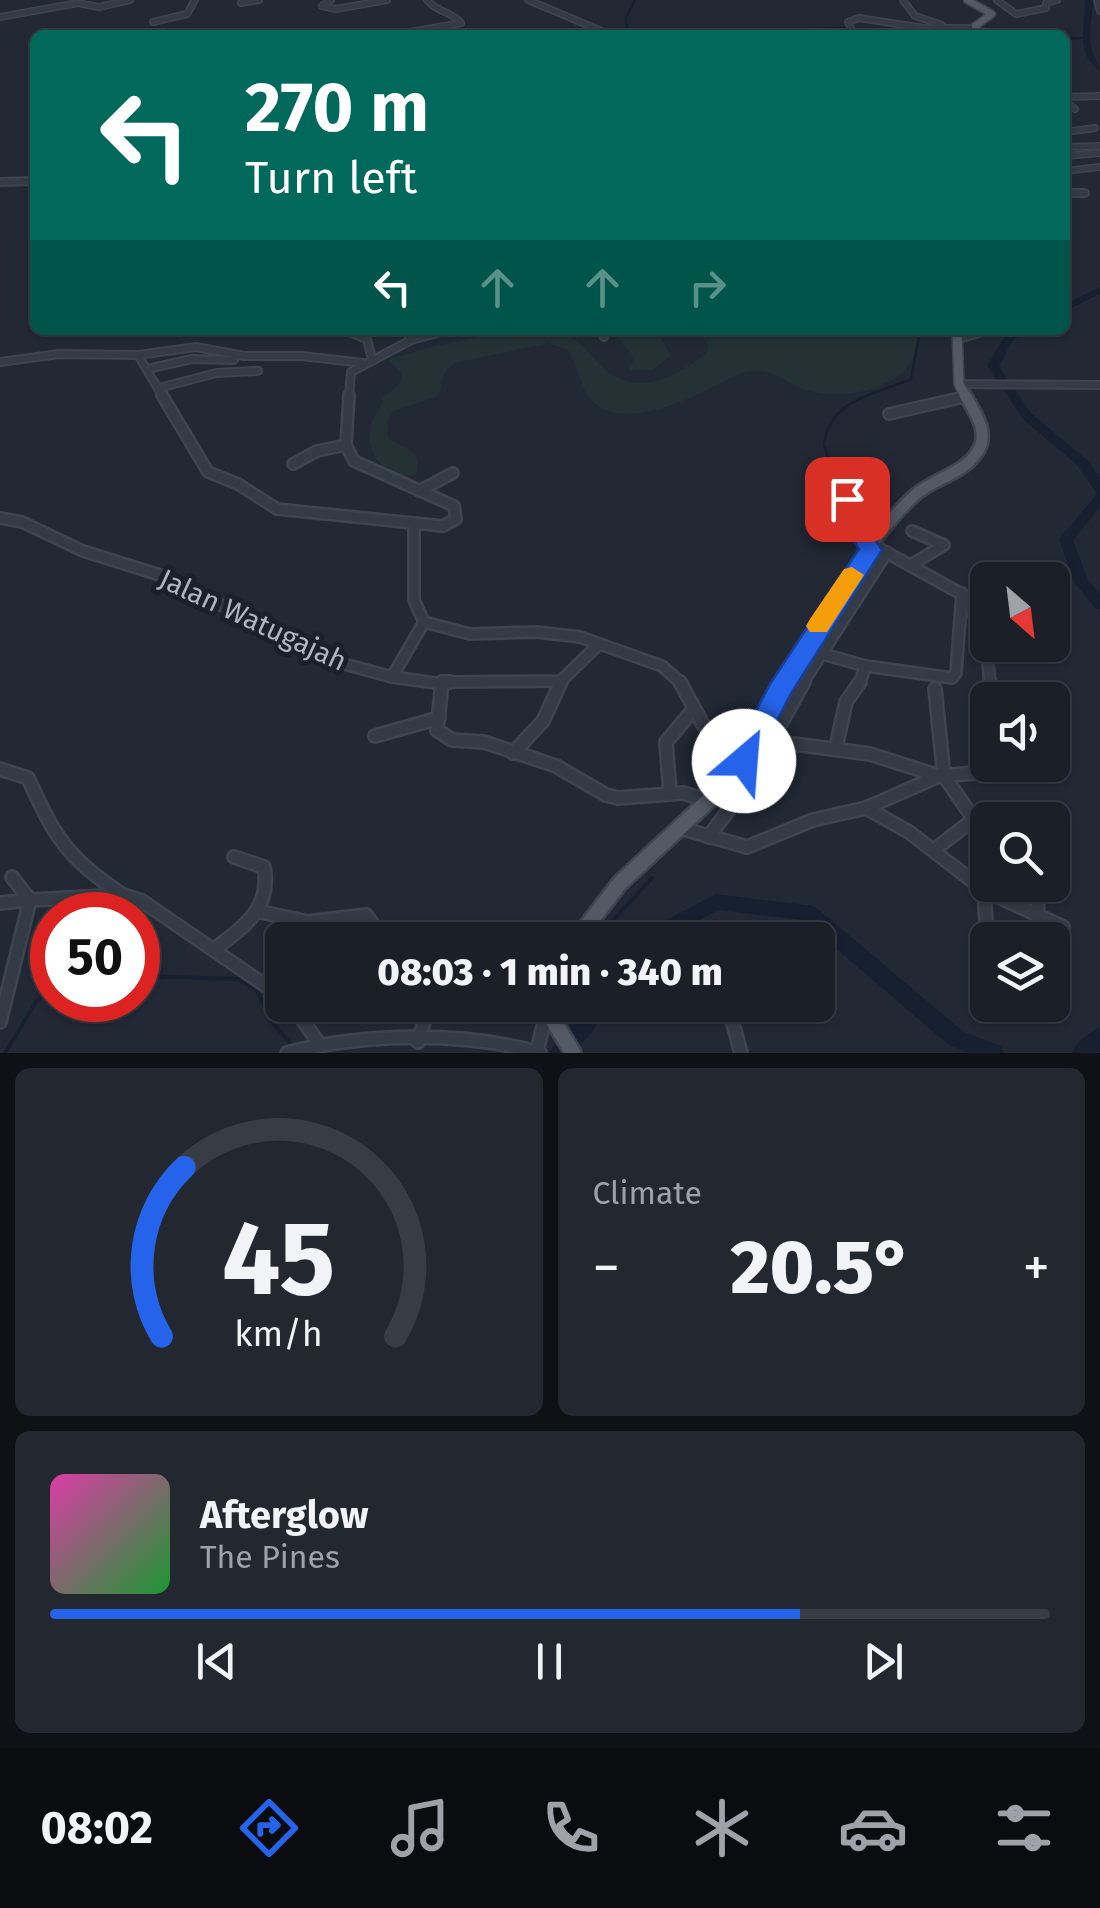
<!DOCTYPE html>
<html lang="en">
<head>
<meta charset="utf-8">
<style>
	body { margin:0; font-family:"Fira Sans",sans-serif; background:#232730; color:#f1f3f6; height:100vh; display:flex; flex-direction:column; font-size:38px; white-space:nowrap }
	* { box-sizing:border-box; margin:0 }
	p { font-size:32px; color:#9fa2a8 }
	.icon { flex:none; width:55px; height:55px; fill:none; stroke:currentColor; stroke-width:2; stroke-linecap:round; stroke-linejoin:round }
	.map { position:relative; height:1053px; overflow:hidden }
	.details { display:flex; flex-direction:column; gap:15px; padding:15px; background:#0e1116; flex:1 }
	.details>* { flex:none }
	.guide { position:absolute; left:30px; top:30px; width:1040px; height:305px; border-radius:15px; box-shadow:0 2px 8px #0004,0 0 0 2px #383d45; background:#00695c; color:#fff; overflow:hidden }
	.needle { width:65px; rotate:152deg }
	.tools { position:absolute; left:970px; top:562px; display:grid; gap:20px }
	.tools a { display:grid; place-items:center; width:100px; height:100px; border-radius:15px; background:#1a1f28; box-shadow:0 2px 8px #0004,0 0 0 2px #383d45; font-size:50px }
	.speed { position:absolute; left:30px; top:892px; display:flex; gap:20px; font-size:50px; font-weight:700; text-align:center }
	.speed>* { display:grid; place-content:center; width:130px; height:130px; border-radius:50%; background:#1a1f28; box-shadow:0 2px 8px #0004,0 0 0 2px #383d45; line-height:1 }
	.speed .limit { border:15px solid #d22; background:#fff; color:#111 }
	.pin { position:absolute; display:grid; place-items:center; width:85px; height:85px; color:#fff; margin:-42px; border-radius:20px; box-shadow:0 5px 15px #0006 }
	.me { position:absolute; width:110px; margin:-55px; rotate:27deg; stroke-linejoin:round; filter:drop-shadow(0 0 8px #0008) }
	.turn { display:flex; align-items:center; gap:35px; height:210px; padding:0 50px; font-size:45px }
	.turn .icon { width:130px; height:130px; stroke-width:2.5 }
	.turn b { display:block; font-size:70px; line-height:85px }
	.lanes { display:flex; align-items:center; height:95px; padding:0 50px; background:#0003; justify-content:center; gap:50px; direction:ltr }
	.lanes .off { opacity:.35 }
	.big { font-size:75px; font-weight:800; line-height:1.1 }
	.details .card { flex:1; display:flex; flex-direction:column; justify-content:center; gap:15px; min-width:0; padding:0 35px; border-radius:15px; background:#232730 }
	.details .dial { align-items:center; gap:0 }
	.dial svg { height:260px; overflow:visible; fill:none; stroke:#383d45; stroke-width:7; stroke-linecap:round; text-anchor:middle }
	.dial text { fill:#f1f3f6; stroke:none }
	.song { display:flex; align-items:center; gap:30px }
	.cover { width:120px; height:120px; border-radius:15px; background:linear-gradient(135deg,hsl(320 70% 55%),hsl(130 70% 35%)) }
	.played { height:10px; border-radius:5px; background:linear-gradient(90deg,#2563eb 75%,#383d45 75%) }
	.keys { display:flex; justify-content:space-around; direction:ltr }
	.heat { display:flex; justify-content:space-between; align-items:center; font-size:55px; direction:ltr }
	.details .tiles { flex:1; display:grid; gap:15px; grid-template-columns:1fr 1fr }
	.card:last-child { grid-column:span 2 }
	.trip { position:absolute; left:265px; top:922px; width:570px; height:100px; border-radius:15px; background:#1a1f28; box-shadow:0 2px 8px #0004,0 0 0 2px #383d45; font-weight:800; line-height:100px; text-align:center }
	.tab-bar { display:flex; height:160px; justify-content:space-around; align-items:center; background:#0a0c10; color:#9fa2a8 }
	.tab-bar .icon { width:70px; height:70px }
	.tab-bar .current { color:#2563eb }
	.tab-bar b { font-size:45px; color:#f1f3f6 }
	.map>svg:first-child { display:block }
	.green { fill:#243236 }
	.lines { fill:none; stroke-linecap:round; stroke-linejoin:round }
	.stream-far1 { stroke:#172031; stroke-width:2.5 }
	.stream { stroke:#172031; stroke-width:4 }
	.river { fill:#172031; fill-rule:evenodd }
	.minor-far3-casing { stroke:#3f444f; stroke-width:8 }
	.minor-far2-casing { stroke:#3f444f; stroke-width:10 }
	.minor-far1-casing { stroke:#3f444f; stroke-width:14 }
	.minor-casing { stroke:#3f444f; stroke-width:16 }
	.major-far3-casing { stroke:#3f444f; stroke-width:9 }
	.major-far2-casing { stroke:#3f444f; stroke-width:12 }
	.major-far1-casing { stroke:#3f444f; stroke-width:16 }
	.major-casing { stroke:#3f444f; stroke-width:20 }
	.minor-far3 { stroke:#353b46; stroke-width:5 }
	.minor-far2 { stroke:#353b46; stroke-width:6 }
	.minor-far1 { stroke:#353b46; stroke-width:9 }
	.minor { stroke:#353b46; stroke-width:11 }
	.major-far3 { stroke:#535a66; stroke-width:6 }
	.major-far2 { stroke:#535a66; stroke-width:9 }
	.major-far1 { stroke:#535a66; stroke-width:11 }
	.major { stroke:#535a66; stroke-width:15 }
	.route { fill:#2563eb; stroke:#184099; stroke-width:2.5 }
	.slow { fill:#f59e0b }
	.labels { text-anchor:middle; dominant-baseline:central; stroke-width:10; stroke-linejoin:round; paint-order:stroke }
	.street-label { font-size:28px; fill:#b0b5c2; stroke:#1b202a }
</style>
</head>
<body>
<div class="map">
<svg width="1100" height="1053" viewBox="0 0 1100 1053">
	<rect width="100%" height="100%" fill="#222935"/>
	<g class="green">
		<path d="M510,330C531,330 552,329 572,338C584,344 591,356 600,365C636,400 673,377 706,354L708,346L700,330H916C926,384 852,402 810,391C783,384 778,367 746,372C736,374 727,380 718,384C686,400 645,421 608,411C580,402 581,369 568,350L548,343L455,363L444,373L439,396L393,411L387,422L388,438C408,453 421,445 416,475C387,480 364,456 371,426C373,414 383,409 383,397L399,385L402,373L388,360L427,348Z"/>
		<path d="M612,330H656L671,356L652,370H629L635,358Z"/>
	</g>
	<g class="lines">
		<g class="stream-far1">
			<path d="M934,30L956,31"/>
			<path d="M982,30L1020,35"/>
			<path d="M627,35L626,17L635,0"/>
			<path d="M634,35L849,28"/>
			<path d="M1065,39L1084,38"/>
			<path d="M863,550L857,546L824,445C828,400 876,394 911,379L920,330"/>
			<path d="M815,650L871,566L875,558L870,554"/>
			<path d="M794,684L811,657"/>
		</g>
		<g class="stream">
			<path d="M705,828L715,819"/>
			<path d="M595,940L652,878"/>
			<path d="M138,976L238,979L256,989L273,1023L295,1049"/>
			<path d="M5,1053L36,1002L52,989"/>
		</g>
		<g class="river">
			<path d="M1085,0H1093C1093,15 1088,31 1091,46C1092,56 1098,62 1100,71C1075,54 1085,27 1085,0Z"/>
			<path d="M1100,287V294L1065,311V304Z"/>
			<path d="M1015,330H1030L1013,340L999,366L1031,413L1087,460L1100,478V507L1073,540L1088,580L1100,594V609L1095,608L1074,582L1059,539L1097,494L1077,465L1023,419L987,366L1005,336Z"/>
			<path d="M716,894L814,906L964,1032L1001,1046L1004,1053H969L950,1046L803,920L718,910L664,940H638L640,934Z"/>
			<path d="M586,1005H606L594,1030L573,1053H550C559,1035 577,1023 586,1005Z"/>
			<path d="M1100,1027V1050L1097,1053H1072C1077,1042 1089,1032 1100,1027Z"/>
		</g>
		<defs>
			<g id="minor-far3">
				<path d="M244,0L241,3L259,0"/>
				<path d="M331,0L322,6L336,9L387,0"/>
				<path d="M528,0L611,35"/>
				<path d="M903,0L915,16L942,25"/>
				<path d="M997,0L1016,14L1046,8V3L1057,0"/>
				<path d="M1097,0L1100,11"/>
				<path d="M0,17L78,3L99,7L130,0"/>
				<path d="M153,22L187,14L195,0"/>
				<path d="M394,35L461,23C452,11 437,13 427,0"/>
				<path d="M811,35H847"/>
				<path d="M854,35L848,22L859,18L924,28H975"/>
				<path d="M873,35H879"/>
				<path d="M1065,97L1100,96"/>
				<path d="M1065,101L1075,109"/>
				<path d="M1065,132L1095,128"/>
				<path d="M1065,147L1100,146"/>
				<path d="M1065,156L1100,153"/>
				<path d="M1065,171L1100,167"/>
			</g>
			<g id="minor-far2">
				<path d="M0,182L35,181"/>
				<path d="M1065,193H1085"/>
				<path d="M344,330L367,339L372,359"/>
				<path d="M601,330L604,337"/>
				<path d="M958,339L990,330"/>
				<path d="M411,340L449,330"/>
				<path d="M138,355L196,347L244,356H302L363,363"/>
				<path d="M0,362L59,354L138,355L163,397"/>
				<path d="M147,369L192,359L234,360"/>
				<path d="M959,384L1099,385"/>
				<path d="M159,388L216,373L258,371"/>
				<path d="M349,397L351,372L411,340L406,330"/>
			</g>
			<g id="minor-far1">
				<path d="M162,395L208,472L238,484L277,509L443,526L456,519L454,506L354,461L346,445L349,395"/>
				<path d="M889,414L964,397"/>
				<path d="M293,464L317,451L346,445"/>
				<path d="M842,480L854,522L870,550"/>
				<path d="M419,491L453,473"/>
				<path d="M0,518L22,522L83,551L163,576L333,661L392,677L443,684"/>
				<path d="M414,524V600L424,622L470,634L537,632L580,637L662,666L682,684"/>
				<path d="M873,545L967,597L988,600"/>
				<path d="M911,565L944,545L912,531"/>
				<path d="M967,597L987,653L990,684"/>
				<path d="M804,649L866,666L952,678L956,673L962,593"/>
				<path d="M392,677L424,622"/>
				<path d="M443,682L561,681L599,644"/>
				<path d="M802,684L887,552"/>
				<path d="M859,684L866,666"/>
			</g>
			<g id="minor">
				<path d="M442,682L437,730L452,740L484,742L556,766L606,795L618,798L683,793L711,801"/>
				<path d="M443,682H450"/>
				<path d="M680,682L712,741L744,761"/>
				<path d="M990,682L992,700"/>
				<path d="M935,689L944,776L978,825L988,831"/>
				<path d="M375,736L439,718"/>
				<path d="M755,739L870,754L939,776L975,773L989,765"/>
				<path d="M836,747L846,702L860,682"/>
				<path d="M513,753L543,721L561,682"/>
				<path d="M0,769L28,778C54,835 66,857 120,893"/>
				<path d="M670,793L666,742L693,710"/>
				<path d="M866,808L909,832L984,890L1063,927"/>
				<path d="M680,828L747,847L813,820L866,808L939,776"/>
				<path d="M708,837L745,789L804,682"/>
				<path d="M934,850L974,819"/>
				<path d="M984,890L988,953"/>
				<path d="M0,903L30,900L12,877"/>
				<path d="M257,911L308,922L366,915L372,923L370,940"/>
				<path d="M1037,916L1039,885"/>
				<path d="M214,949C244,928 272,907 264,867L234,857"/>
				<path d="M292,1005L320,1045"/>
				<path d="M728,1005L741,1053"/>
				<path d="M0,1022L30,900L123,895L142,901L282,997"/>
				<path d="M418,1042L429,1005"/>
				<path d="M537,1051L547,1010"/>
				<path d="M287,1053C364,1033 463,1031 540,1053"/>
			</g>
			<path id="major-far3" d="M967,0L992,14L975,26L982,35"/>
			<path id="major-far2" d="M957,330L959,384L966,397"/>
			<path id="major-far1" d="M785,684C815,630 870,535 915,495C934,478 964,474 978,451C990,432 974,411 965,395"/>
			<g id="major">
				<path d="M576,940L620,883L734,777L787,682"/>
				<path d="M548,1005L547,1010L573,1053"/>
			</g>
		</defs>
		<use href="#minor-far3" class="minor-far3-casing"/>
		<use href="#minor-far2" class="minor-far2-casing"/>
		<use href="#minor-far1" class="minor-far1-casing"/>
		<use href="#minor" class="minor-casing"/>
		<use href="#major-far3" class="major-far3-casing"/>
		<use href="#major-far2" class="major-far2-casing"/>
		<use href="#major-far1" class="major-far1-casing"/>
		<use href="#major" class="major-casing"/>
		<use href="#minor-far3" class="minor-far3"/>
		<use href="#minor-far2" class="minor-far2"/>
		<use href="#minor-far1" class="minor-far1"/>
		<use href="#minor" class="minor"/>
		<use href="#major-far3" class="major-far3"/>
		<use href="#major-far2" class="major-far2"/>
		<use href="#major-far1" class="major-far1"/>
		<use href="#major" class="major"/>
	</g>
	<path class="route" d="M847,492L858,499L865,522L882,550L790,695L753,768L744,772L734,768L730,761L770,684L859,549L842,522L836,499Z"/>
	<path class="slow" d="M852,567L864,575L827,632H810L806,626L810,619L844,569Z"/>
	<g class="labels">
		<g class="street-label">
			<text transform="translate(253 620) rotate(25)">Jalan Watugajah</text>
		</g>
	</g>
</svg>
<div class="tools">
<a><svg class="needle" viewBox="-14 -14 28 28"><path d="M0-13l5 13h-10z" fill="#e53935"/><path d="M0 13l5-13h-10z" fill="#9fa2a8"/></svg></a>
<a><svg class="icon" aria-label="sound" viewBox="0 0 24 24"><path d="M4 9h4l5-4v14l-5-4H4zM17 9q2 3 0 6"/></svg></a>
<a><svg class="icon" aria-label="search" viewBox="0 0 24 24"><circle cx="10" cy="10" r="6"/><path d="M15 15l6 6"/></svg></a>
<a><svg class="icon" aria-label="layers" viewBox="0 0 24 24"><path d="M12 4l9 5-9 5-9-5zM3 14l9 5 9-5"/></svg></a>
</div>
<div class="speed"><div class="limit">50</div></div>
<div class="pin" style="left:847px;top:499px;background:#d93025"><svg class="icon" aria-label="arrive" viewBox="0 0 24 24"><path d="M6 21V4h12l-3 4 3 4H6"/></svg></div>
<svg class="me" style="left:744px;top:761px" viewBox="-20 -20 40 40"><circle r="19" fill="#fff"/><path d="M0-13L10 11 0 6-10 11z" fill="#2563eb"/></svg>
<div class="trip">08:03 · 1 min · 340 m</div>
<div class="guide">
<div class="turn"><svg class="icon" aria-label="left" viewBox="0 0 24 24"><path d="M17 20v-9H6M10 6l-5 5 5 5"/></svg><div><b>270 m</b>Turn left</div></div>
<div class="lanes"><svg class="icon" aria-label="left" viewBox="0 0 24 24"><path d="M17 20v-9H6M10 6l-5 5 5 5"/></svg><svg class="icon off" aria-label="ahead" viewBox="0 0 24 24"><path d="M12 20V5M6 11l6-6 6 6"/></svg><svg class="icon off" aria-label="ahead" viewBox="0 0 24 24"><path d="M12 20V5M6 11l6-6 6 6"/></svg><svg class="icon off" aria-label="right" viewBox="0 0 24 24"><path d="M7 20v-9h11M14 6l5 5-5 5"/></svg></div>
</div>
</div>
<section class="details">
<div class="tiles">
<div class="card dial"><svg viewBox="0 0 100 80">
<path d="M14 69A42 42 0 1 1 86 69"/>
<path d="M14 69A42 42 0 0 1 21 17" stroke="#2563eb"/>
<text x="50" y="56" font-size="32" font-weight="700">45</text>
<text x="50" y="72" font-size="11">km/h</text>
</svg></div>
<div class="card"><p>Climate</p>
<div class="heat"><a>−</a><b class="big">20.5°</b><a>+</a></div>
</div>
<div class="card">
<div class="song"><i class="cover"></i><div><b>Afterglow</b><p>The Pines</p></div></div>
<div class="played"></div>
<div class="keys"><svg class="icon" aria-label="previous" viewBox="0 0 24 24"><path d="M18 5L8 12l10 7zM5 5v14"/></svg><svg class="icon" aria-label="pause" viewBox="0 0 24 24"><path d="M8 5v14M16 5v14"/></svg><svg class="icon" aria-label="next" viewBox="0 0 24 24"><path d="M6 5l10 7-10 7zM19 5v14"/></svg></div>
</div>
</div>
</section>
<nav class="tab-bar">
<b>08:02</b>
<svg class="icon current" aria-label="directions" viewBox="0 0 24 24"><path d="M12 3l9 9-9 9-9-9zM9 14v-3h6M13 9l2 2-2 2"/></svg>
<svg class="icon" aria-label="music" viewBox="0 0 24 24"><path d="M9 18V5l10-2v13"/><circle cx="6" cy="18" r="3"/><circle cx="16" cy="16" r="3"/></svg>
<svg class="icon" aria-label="phone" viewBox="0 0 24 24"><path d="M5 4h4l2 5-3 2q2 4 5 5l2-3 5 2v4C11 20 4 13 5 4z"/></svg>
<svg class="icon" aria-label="climate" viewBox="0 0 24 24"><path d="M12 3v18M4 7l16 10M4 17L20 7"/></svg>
<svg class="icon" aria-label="car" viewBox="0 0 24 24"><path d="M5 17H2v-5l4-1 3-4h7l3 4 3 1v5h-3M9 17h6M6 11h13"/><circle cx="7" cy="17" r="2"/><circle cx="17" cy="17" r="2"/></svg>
<svg class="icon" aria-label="filters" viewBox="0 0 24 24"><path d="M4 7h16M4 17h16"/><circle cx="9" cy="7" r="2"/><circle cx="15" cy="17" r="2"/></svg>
</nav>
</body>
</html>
